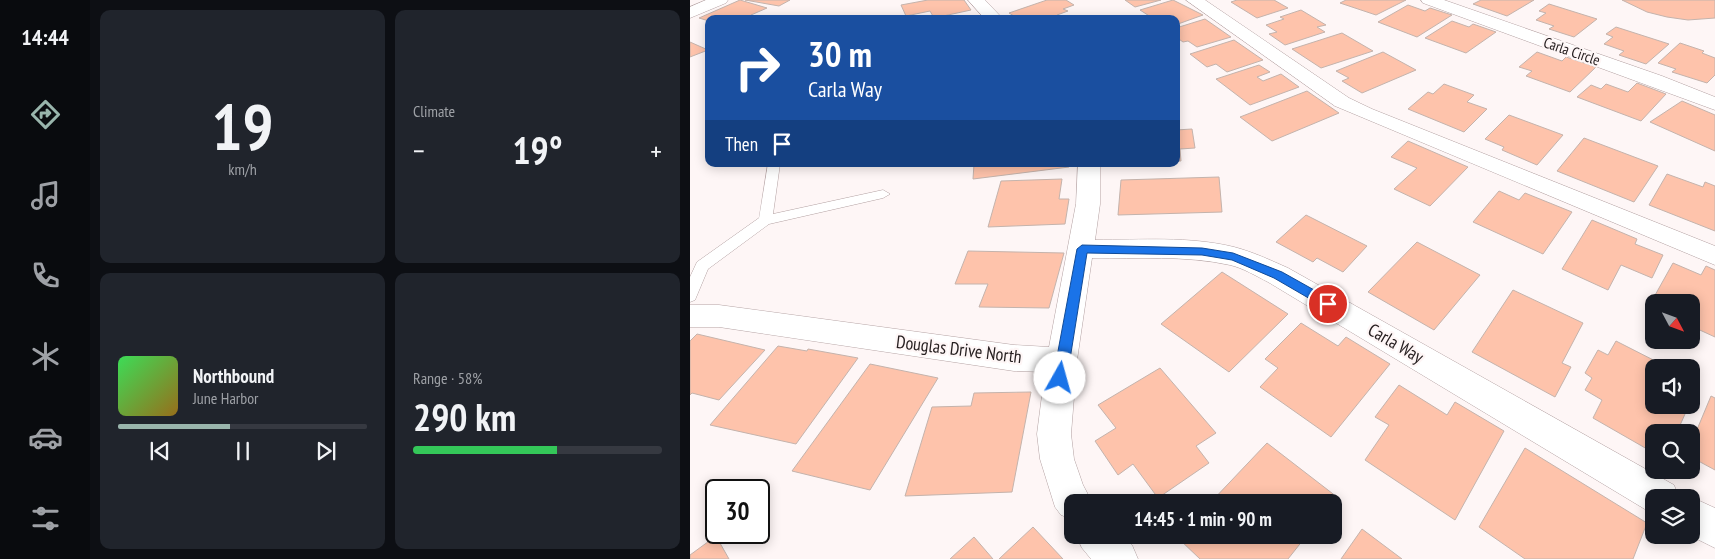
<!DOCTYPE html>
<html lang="en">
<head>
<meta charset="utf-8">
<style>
	body { margin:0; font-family:"PT Sans Narrow",sans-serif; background:#20242c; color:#f1f3f6; height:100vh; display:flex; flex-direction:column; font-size:19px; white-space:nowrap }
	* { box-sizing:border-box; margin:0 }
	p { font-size:16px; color:#9ea1a6 }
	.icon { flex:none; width:28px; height:28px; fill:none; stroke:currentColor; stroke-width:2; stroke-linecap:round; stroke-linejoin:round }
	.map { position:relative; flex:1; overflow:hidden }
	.side { display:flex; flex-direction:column; gap:10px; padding:10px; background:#0d0f14; width:600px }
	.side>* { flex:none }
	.hud { position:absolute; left:15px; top:15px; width:475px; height:152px; border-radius:10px; box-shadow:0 2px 12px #0003; background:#1a4fa0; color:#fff; overflow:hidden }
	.needle { width:32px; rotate:131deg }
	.buttons { position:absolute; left:955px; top:294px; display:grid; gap:10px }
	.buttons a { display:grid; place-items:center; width:55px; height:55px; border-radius:10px; background:#171b24; box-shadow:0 2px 12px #0003; font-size:25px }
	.speed { position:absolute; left:15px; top:479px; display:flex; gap:10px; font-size:25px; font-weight:700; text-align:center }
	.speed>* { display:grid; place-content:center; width:65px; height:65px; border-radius:50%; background:#171b24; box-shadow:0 2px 12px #0003; line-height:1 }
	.speed .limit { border:2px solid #111; border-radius:8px; background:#fff; color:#111 }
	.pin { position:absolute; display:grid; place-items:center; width:42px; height:42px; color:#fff; margin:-21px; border:2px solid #fff; border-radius:50%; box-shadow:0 1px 5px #0007 }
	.me { position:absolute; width:55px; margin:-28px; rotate:7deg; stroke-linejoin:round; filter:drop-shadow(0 0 4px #0008) }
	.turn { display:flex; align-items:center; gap:18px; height:105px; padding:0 20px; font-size:22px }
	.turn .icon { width:65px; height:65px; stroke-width:2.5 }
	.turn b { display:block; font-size:35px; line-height:42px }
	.then { display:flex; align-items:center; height:48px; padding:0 20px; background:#0003; gap:10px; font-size:19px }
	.big { font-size:38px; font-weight:700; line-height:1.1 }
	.side .tile { flex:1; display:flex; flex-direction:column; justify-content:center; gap:8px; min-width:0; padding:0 18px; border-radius:10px; background:#20242c }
	.side .dial { align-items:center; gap:0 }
	.dial b { font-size:65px; line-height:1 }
	.song { display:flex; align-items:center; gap:15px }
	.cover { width:60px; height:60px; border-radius:8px; background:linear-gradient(135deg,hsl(130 70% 55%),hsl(40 70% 35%)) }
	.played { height:5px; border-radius:2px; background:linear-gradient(90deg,#99b5ac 45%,#363941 45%) }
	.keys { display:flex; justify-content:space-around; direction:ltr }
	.heat { display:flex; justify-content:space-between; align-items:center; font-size:28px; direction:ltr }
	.charge { height:8px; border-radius:4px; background:linear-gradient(90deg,#34c759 58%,#363941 0) }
	.side .tiles { flex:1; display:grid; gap:10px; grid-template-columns:repeat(2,1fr) }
	.trip { position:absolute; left:374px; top:494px; width:278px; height:50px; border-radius:10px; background:#171b24; box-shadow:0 2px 12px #0003; font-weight:700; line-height:50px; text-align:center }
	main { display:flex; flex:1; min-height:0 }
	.tab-bar { display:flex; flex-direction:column; width:90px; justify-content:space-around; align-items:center; background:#090b0e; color:#9ea1a6 }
	.tab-bar .icon { width:35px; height:35px }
	.tab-bar .selected { color:#99b5ac }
	.tab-bar b { font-size:22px; color:#f1f3f6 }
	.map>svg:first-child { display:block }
	.building { fill:#fec3ab; stroke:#c4b3ac }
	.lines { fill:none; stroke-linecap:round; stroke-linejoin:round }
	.lane-casing { stroke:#b3a1a2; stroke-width:1 }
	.street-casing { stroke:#b3a1a2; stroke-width:1 }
	.lane { fill:#fff; fill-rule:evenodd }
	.street { fill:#fff; fill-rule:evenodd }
	.route { fill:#1a73e8; stroke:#114b97 }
	.labels { text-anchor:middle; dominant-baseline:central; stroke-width:4.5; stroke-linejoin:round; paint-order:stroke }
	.far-street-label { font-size:15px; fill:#272021; stroke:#fef6f6 }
	.street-label { font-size:18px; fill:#272021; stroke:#fef6f6 }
</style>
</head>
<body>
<main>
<nav class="tab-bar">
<b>14:44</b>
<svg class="icon selected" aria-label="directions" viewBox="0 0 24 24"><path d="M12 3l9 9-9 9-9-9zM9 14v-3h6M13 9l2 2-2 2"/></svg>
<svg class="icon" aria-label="music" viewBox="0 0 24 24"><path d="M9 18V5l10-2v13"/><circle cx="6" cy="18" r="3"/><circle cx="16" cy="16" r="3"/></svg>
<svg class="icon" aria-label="phone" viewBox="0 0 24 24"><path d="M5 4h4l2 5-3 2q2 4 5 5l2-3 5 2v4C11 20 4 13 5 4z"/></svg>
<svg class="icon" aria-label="climate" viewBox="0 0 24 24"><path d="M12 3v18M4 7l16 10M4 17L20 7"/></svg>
<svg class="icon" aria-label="car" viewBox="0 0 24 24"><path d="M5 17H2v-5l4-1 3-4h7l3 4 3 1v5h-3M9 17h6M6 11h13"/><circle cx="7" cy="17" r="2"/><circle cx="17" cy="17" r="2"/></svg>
<svg class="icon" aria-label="filters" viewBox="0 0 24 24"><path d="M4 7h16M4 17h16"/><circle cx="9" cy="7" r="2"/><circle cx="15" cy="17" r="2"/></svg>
</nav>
<section class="side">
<div class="tiles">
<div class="tile dial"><b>19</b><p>km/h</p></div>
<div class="tile"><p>Climate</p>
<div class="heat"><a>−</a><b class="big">19°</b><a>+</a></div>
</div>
<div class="tile">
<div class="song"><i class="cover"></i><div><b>Northbound</b><p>June Harbor</p></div></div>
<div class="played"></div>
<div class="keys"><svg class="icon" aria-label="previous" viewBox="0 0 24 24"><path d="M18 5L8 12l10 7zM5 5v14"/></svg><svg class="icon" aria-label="pause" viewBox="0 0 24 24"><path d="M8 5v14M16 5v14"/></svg><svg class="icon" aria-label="next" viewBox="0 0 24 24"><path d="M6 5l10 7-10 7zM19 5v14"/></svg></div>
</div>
<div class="tile"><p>Range · 58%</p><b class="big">290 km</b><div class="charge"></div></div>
</div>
</section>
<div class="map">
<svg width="1025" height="559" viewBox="0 0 1025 559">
	<rect width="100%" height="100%" fill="#fef6f6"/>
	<g class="building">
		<path d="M50,0L77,8L61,15L75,19H19V21L9,18Z"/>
		<path d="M55,0H100L89,6Z"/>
		<path d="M238,0H274L281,10L244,18L240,11L216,16L211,5Z"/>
		<path d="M357,0H376L384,5L373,9L378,11L367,15L370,17L365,19H329L319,13Z"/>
		<path d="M435,0H471L445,7Z"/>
		<path d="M483,0L513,15L488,24L486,19H464L450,10Z"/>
		<path d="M547,0H584L598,8L567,18L541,2Z"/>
		<path d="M656,0H716L686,15L650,3Z"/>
		<path d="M791,0H844L817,16L783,4Z"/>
		<path d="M932,0H1025V18L998,20L977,17L957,12Z"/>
		<path d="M859,4L907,19L884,37L859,29L864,26L846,20L856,13L849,11Z"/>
		<path d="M718,5L735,11L740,8L762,15L727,37L688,22Z"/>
		<path d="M611,10L636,25L627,27L635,32L595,45L579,34L587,32L576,25L594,19L590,17Z"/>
		<path d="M515,19L541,37L507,47L498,41L493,42L486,37V28Z"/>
		<path d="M762,21L779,27L783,24L806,32L776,53L735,38Z"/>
		<path d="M926,27L979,44L956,64L929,55L934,51L914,44L923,37L916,34Z"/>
		<path d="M652,33L683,51L631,68L602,49Z"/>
		<path d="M544,40L573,60L537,72L526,64L517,67L500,54Z"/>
		<path d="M0,42L18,50L0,57Z"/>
		<path d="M990,43L1014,51L1012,53L1025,58V75L1017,83L982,72L986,69L968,63Z"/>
		<path d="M693,52L726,70L672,93L652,81L659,78L646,71Z"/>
		<path d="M847,52L872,61L876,57L906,67L880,92L836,76L842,71L829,67Z"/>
		<path d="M569,65L580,72L567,77L573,81L591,74L609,87L560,105L526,79Z"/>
		<path d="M947,83L976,94L951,121L887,97L901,85L911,89L916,84L938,92Z"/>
		<path d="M754,84L784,95L777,102L797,109L774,132L718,109L738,92L743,94Z"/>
		<path d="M617,91L649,113L582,141L550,117Z"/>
		<path d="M992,101L1025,115V151L960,122Z"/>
		<path d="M819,115L873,135L847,165L812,150L814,147L795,139Z"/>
		<path d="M502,129L505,148L490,149L491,161H486V130Z"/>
		<path d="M894,138L968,166L944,202L867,171Z"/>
		<path d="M718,141L778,167L740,206L704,189L727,168L701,157Z"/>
		<path d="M284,164H379V167L283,179Z"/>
		<path d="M977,174L1013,187L1015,182L1025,186V231L959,205Z"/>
		<path d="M529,177L532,212L428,215L431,180Z"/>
		<path d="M372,179L369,199H379L375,224L298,227L311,181Z"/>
		<path d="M809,191L829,200L835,193L882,212L853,254L783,222Z"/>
		<path d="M616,215L677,246L653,272L627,258L623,262L586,242Z"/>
		<path d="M902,220L947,239L945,244L973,255L962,278L931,265L918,290L872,269Z"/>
		<path d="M727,242L790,275L744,330L678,292Z"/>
		<path d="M278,251L374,253L359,308L289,307L298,284H265Z"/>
		<path d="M983,263L1011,275L1016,266L1025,270V337L1001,326V302H964V308L959,306Z"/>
		<path d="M532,272L598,314L539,372L471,324Z"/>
		<path d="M823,290L893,323L872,363L881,367L865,397L782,352Z"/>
		<path d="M611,323L648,346L656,337L700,364L641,437L570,387L588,368L575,359Z"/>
		<path d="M7,334L75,350L29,400L2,393L0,395V341Z"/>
		<path d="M926,341L979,368H964V405H999L987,432H964V453L903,418L912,400L895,390L902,378L895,373L908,350L918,355Z"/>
		<path d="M88,346L117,351L118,349L168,358L106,444L20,425Z"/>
		<path d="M180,364L248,378L180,490L102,471Z"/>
		<path d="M470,368L526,433L506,446L519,463L468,498L443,464L428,475L405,441L426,428L408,405Z"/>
		<path d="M1001,379L1008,382L1001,399Z"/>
		<path d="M709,385L757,415L765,402L814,431L765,520L675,460L699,425L685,417Z"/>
		<path d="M341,392L322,492L215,496L242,407L281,406L284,393Z"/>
		<path d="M1021,396L1025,398V470L1001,457V444Z"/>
		<path d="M577,443L647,497L642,502H521Z"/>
		<path d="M835,448L957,523L943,559H835L789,527Z"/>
		<path d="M343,527L373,559H309Z"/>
		<path d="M672,529L712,559H651Z"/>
		<path d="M491,535H617L598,559H510L488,538Z"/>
		<path d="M26,536L39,559H0V555Z"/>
		<path d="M284,537L303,559H260Z"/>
	</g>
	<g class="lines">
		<defs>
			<path id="lane" d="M78,164H90L83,214L193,190L200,194L193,198L79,224L18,269L5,300L0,302V277L7,262L69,218Z"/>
			<g id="street">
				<path d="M16,0H38L36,3L0,18V7Z"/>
				<path d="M278,0H295L313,19H295Z"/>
				<path d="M496,0H515L659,98L682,109L1025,246V265L645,106Z"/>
				<path d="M731,0H754L972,76L1025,97V110L733,3Z"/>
				<path d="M388,164H410V204L405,240C451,240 499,236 544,247C563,252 580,260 598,268L984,485L989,498H964V513L958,511L578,282C566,276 553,268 540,265C495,255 448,259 402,258L387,360L381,434L384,459L393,485L402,502H382V519L371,515L365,507L350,459L347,434L355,372L324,371L29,327H0V305H29L324,345L359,347L386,204Z"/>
				<path d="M1001,497L1025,508V548L999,535H1001V498H999Z"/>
				<path d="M386,535H432L442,545L448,559H401L392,548Z"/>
			</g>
		</defs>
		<use href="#lane" class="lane-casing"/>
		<use href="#street" class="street-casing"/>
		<use href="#lane" class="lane"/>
		<use href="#street" class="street"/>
	</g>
	<path class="route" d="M392,245L512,248L543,253L592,272L642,300L644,304L642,307H634L584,278L542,260L512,255L397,253L377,378L375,382L370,383L365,382L363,378L387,249Z"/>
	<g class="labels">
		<g class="far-street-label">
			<text transform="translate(882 51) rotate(19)">Carla Circle</text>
		</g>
		<g class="street-label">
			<text transform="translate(706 343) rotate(30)">Carla Way</text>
			<text transform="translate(269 349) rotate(7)">Douglas Drive North</text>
		</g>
	</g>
</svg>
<div class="buttons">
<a><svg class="needle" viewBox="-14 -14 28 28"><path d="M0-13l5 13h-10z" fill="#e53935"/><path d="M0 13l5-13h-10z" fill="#9ea1a6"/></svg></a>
<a><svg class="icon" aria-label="sound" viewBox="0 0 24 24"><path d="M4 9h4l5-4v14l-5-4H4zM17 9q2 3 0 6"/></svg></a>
<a><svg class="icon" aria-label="search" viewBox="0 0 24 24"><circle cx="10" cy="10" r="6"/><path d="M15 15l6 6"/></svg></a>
<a><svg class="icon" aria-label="layers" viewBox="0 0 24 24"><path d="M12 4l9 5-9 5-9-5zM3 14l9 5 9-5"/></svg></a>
</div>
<div class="speed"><div class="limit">30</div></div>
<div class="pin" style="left:638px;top:304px;background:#d93025"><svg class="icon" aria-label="arrive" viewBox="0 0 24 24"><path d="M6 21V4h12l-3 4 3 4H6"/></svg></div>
<svg class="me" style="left:370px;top:378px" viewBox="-20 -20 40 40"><circle r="19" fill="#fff"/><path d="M0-13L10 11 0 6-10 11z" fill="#1a73e8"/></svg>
<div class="trip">14:45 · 1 min · 90 m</div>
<div class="hud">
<div class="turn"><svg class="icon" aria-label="right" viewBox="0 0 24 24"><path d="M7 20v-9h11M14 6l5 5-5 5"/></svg><div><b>30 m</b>Carla Way</div></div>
<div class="then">Then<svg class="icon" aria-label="arrive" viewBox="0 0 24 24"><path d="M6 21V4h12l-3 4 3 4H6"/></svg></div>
</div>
</div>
</main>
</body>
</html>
